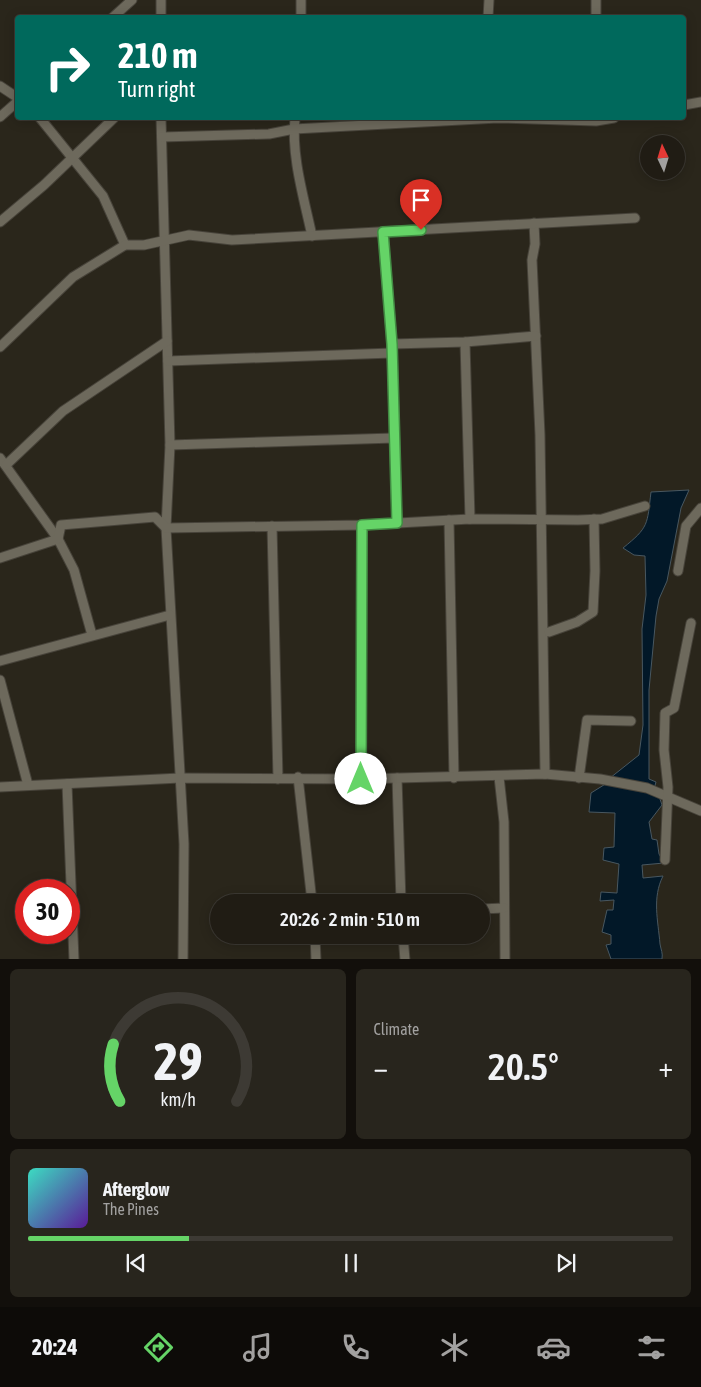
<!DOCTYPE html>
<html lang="en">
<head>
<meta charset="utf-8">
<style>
	body { margin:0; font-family:"Asap Condensed",sans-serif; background:#28251d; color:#f1f3f6; height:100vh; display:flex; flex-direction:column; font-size:19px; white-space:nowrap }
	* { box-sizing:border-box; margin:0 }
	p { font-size:16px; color:#a2a1a0 }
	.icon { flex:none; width:28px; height:28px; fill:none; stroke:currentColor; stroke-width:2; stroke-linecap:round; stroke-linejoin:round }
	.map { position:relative; height:959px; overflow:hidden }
	.panel { display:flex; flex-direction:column; gap:10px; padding:10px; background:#120f0b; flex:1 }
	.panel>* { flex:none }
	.banner { position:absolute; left:15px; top:15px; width:671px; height:105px; border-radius:5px; box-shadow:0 2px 12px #0003,0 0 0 1px #3d3a34; background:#00695c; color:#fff; overflow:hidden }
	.needle { width:32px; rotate:356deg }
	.tools { position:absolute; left:640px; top:135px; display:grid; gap:10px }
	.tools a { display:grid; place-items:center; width:45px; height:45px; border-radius:50%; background:#201c14; box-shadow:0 2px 12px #0003,0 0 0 1px #3d3a34; font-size:25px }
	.speed { position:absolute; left:15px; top:879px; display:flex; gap:10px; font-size:25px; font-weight:700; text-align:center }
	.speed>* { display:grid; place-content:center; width:65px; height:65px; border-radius:50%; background:#201c14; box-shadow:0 2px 12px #0003,0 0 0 1px #3d3a34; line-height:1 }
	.speed .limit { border:8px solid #d22; background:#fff; color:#111 }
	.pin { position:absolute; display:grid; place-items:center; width:42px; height:42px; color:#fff; margin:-51px -21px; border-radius:50% 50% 50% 0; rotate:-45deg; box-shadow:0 0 5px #0007 }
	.pin .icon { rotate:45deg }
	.me { position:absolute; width:55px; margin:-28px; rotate:0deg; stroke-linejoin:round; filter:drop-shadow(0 0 4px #0008) }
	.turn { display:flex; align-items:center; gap:18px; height:105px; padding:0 20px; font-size:22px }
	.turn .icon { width:65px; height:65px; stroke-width:2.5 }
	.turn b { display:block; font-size:35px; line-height:42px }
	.big { font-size:38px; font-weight:600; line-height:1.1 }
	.panel .card { flex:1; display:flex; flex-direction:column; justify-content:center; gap:8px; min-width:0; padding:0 18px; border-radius:8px; background:#28251d }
	.panel .dial { align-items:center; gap:0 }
	.dial svg { height:130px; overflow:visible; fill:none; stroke:#3d3a34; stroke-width:7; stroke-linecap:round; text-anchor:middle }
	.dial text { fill:#f1f3f6; stroke:none }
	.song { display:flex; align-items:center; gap:15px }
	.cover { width:60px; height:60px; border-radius:8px; background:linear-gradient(135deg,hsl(170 70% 55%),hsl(270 70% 35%)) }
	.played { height:5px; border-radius:2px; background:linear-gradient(90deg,#65d467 25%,#3d3a34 25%) }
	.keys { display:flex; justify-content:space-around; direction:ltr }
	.heat { display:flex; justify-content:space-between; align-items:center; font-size:28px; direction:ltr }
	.panel .tiles { flex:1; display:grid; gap:10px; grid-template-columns:1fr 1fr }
	.card:last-child { grid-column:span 2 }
	.trip { position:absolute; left:210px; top:894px; width:280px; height:50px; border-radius:25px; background:#201c14; box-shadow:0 2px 12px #0003,0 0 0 1px #3d3a34; font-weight:600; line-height:50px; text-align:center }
	.menu { display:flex; height:80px; justify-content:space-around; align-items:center; background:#0d0b08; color:#a2a1a0 }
	.menu .icon { width:35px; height:35px }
	.menu .active { color:#65d467 }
	.menu b { font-size:22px; color:#f1f3f6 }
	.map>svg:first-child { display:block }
	.water { fill:#021828; stroke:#485760 }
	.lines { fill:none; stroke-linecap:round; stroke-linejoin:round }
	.street-casing { stroke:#47433a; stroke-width:11 }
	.street { stroke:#6d695c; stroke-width:9 }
	.route-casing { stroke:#428a43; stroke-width:12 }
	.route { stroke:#65d467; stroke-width:9 }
</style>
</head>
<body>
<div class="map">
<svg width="701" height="960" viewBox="0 0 701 960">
	<rect width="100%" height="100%" fill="#2a261b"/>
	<g class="water">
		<path d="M689,490L681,508L667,581L659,599L656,616L649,690V779L656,782L654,789L610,778L639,755L643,725L642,629L646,595L645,556L634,555L623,548C649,527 647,525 651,492Z"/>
		<path d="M607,783L638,787L659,796L662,805L649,822L652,839L657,840L659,854L664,863L642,865L643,878L663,876C652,898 658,920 660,944C661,950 663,953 662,959H611L606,945L611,944V935L602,932L607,910H613L614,900L600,901L601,892L617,893L619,864L603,860L604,848L614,847L615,813L589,812L591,793Z"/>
	</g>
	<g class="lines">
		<defs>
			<g id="street">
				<path d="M301,0V18"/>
				<path d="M596,0V18"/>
				<path d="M112,18L132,0"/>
				<path d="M161,18V0"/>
				<path d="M488,18L489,0"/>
				<path d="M0,86L18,98"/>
				<path d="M684,105L701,102"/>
				<path d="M0,117L18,101"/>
				<path d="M40,118L103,196L125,245"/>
				<path d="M161,118L170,445L166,528L184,844L183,960"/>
				<path d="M295,118C291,156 304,198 312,236"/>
				<path d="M162,137L269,134L294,129L498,118L596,121L614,118"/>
				<path d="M0,222L44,185L114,118"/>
				<path d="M534,223L535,244L532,260L540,435L545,774"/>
				<path d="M383,232L392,344L397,523"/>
				<path d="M465,342L470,519"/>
				<path d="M392,344L465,342L536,336"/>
				<path d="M0,347L73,277L125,245H144L189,235L232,240L635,218"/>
				<path d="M168,361L392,353"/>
				<path d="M170,445L394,438"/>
				<path d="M0,458L58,539L74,570L92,635"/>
				<path d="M6,465L63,411L167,341"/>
				<path d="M449,520L454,778"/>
				<path d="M272,526L278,779"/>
				<path d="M0,558L58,539L61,525L155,517L166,528L362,525L470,519L578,520L602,519L645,506"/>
				<path d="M678,571L686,526L701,508"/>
				<path d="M549,632L577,622L593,612L595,571L594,519"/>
				<path d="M0,661L170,615"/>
				<path d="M0,680L28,785"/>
				<path d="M298,777L312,902"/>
				<path d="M499,777L504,822L505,960"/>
				<path d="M397,778L401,902"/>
				<path d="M579,778L587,720L631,721"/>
				<path d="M361,779L362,525"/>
				<path d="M67,784L74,960"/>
				<path d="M0,787L180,778L361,779L545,774L600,779L647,788L701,811"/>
				<path d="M665,860L668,787L664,750L665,713L674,708L691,623"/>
				<path d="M481,909L504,908"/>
				<path d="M315,935L316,960"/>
				<path d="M403,935L405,960"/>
			</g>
		</defs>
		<use href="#street" class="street-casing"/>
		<use href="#street" class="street"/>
	</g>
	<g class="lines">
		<defs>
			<path id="route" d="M361,779L362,525L397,523L392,344L383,232L421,230"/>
		</defs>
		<use href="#route" class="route-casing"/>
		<use href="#route" class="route"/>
	</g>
</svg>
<div class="tools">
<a><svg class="needle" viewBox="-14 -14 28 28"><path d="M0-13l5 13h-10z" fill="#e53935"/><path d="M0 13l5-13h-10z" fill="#a2a1a0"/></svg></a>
</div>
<div class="speed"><div class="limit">30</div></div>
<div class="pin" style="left:421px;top:230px;background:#d93025"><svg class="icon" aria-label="arrive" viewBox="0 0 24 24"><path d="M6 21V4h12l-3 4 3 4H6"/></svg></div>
<svg class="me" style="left:361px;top:779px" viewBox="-20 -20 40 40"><circle r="19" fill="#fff"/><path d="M0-13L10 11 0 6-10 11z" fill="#65d467"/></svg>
<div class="trip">20:26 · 2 min · 510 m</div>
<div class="banner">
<div class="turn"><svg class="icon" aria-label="right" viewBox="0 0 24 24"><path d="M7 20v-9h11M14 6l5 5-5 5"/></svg><div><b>210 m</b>Turn right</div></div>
</div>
</div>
<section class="panel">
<div class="tiles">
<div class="card dial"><svg viewBox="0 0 100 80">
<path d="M14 69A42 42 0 1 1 86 69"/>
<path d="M14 69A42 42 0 0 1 10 34" stroke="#65d467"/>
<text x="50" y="56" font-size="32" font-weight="700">29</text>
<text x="50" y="72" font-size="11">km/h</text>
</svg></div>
<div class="card"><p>Climate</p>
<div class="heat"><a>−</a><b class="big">20.5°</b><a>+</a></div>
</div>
<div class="card">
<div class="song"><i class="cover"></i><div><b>Afterglow</b><p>The Pines</p></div></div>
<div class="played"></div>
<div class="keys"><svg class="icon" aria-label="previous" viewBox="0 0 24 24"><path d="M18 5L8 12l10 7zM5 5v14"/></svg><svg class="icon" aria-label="pause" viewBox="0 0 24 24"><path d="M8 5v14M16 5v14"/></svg><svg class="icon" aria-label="next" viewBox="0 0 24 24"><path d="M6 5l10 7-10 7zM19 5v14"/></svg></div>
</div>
</div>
</section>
<nav class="menu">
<b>20:24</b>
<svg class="icon active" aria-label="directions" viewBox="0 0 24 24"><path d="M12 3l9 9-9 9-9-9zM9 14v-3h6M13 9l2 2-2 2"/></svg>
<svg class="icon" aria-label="music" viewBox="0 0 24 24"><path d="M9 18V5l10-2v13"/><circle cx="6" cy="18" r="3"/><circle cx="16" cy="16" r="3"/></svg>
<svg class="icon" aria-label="phone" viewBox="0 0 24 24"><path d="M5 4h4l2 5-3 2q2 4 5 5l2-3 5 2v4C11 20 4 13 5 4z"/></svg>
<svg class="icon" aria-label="climate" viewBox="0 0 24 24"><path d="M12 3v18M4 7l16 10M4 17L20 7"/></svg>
<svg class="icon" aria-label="car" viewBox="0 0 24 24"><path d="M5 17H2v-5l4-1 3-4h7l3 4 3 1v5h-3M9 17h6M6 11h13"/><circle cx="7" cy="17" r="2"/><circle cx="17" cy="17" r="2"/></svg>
<svg class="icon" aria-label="filters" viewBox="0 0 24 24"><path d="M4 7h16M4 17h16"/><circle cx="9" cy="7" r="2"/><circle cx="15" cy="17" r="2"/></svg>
</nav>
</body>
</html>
